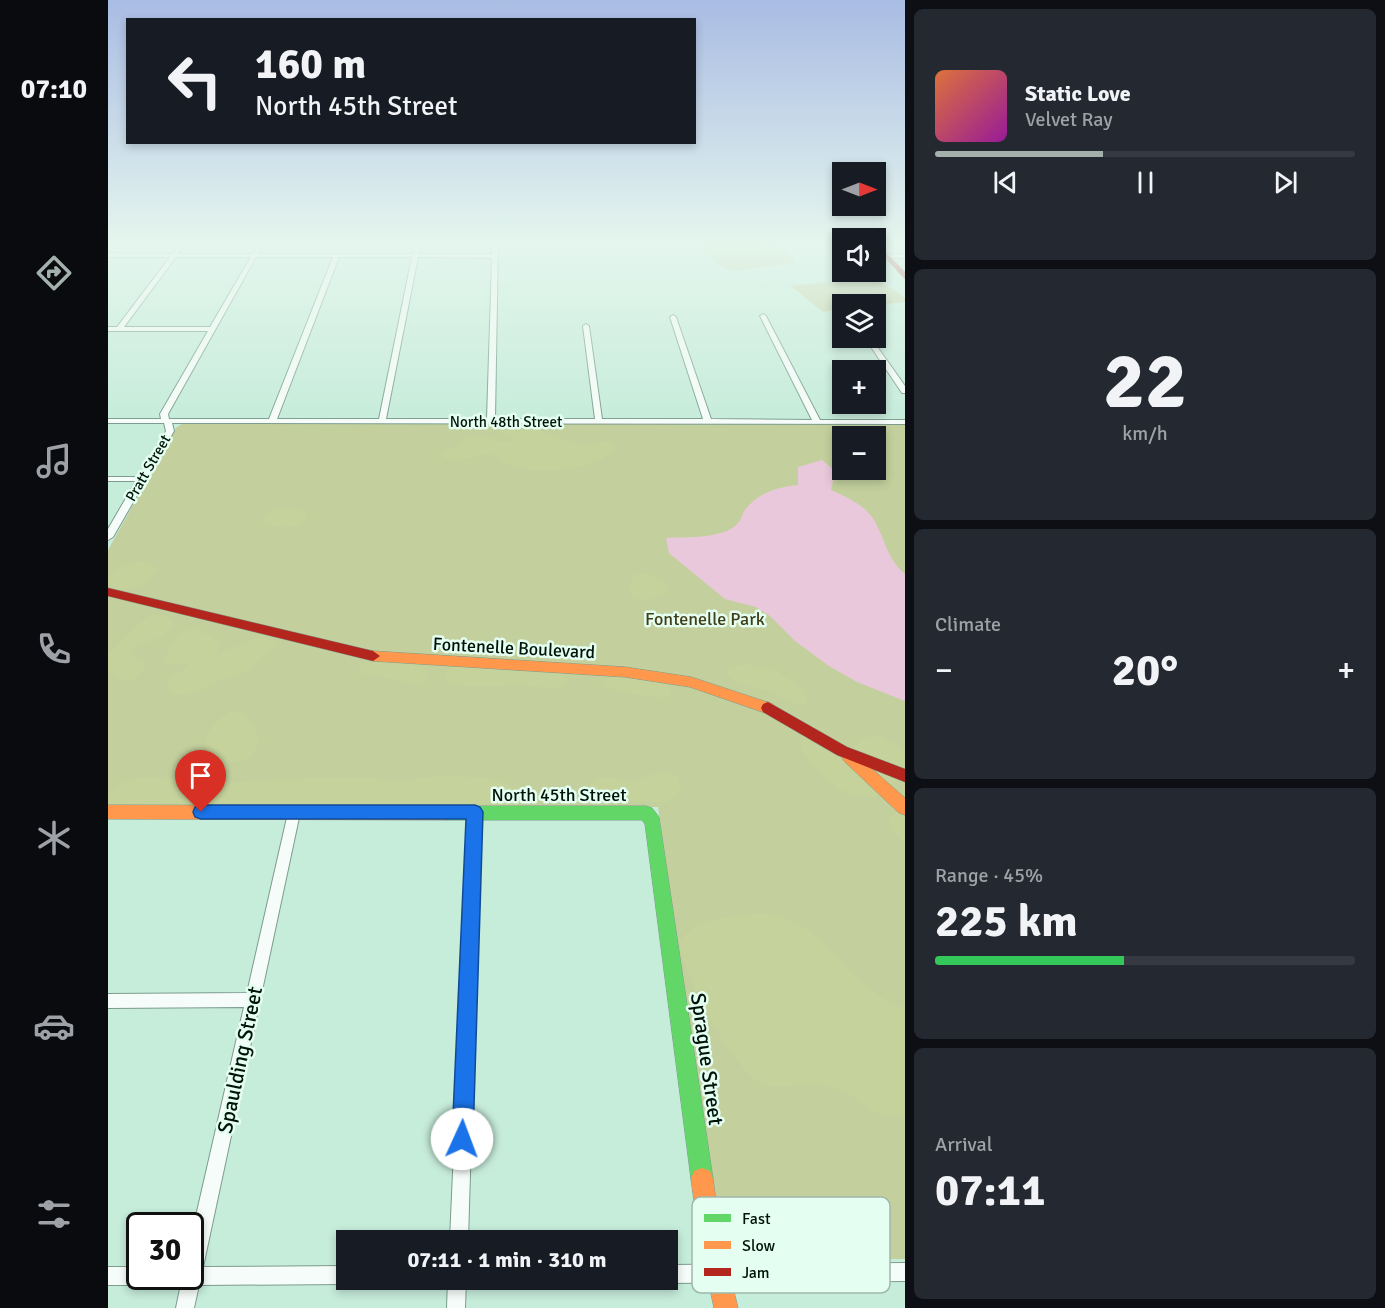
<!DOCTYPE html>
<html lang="en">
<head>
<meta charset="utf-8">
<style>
	body { margin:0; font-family:Signika,sans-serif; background:#242831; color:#f1f3f6; height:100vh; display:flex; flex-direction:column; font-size:22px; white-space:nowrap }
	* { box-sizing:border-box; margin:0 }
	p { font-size:20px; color:#9ea1a6 }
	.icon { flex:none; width:33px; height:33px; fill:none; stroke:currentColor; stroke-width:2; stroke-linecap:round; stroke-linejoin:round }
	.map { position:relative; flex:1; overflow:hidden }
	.sheet { display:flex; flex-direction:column; gap:9px; padding:9px; background:#0d0f14; width:480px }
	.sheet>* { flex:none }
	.banner { position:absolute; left:18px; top:18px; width:570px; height:126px; border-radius:0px; box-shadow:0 3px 9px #0003; background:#171b24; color:#f1f3f6; overflow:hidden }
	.needle { width:39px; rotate:90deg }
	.tools { position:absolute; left:724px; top:162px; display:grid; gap:12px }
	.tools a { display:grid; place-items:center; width:54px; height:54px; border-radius:0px; background:#171b24; box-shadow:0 3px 9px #0003; font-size:30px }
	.speed { position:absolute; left:18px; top:1212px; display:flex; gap:12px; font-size:30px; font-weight:700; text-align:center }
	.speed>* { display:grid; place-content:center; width:78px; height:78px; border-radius:50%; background:#171b24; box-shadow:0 3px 9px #0003; line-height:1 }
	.speed .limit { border:3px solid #111; border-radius:9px; background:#fff; color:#111 }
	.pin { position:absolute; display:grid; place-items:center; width:51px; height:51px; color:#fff; margin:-62px -26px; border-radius:50% 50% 50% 0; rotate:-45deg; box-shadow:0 0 6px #0007 }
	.pin .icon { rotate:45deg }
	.me { position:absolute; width:66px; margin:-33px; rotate:2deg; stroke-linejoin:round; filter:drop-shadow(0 0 4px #0008) }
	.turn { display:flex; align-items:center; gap:21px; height:126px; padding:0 30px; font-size:27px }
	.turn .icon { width:78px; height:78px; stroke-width:2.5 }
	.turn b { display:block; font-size:42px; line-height:51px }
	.big { font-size:45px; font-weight:700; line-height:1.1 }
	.sheet .widget { flex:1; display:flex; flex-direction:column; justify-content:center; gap:9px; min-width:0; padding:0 21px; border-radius:9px; background:#242831 }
	.sheet .dial { align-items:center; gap:0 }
	.dial b { font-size:78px; line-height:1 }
	.song { display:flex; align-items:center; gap:18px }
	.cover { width:72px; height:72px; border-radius:9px; background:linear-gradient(135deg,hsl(20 70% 55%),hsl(300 70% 35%)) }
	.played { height:6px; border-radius:3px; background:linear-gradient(90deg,#a4b0ac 40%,#363941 40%) }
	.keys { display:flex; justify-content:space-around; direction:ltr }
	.heat { display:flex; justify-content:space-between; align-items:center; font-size:33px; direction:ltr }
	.charge { height:9px; border-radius:4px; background:linear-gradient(90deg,#34c759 45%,#363941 0) }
	.trip { position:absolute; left:228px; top:1230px; width:342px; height:60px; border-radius:0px; background:#171b24; box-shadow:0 3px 9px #0003; font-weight:700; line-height:60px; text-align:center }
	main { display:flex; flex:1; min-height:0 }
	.menu { display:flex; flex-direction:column; width:108px; justify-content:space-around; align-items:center; background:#090b0e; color:#9ea1a6 }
	.menu .icon { width:42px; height:42px }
	.menu .current { color:#a4b0ac }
	.menu b { font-size:27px; color:#f1f3f6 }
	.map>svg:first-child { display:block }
	.green { fill:#c3d09d; fill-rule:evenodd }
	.forest { fill:#c5d29b }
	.water { fill:#eac8dc }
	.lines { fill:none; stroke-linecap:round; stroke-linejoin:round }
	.street-casing { stroke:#7d9c8e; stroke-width:2 }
	.fast-casing { stroke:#7d9c8e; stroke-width:1 }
	.slow-casing { stroke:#7d9c8e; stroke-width:1 }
	.jam-casing { stroke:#7d9c8e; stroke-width:1 }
	.street { fill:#f6fcf9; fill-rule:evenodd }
	.fast { fill:#63d668; fill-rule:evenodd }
	.slow { fill:#ff974d; fill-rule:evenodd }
	.jam { fill:#b3261e; fill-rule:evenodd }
	.route { fill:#1a73e8; stroke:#114b97; stroke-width:1.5 }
	.labels { text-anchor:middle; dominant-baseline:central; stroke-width:5; stroke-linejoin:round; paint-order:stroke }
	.far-street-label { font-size:15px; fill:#001309; stroke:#e4fef1 }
	.park-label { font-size:18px; fill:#413d18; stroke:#e4fef1 }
	.street-label { font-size:18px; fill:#001309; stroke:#e4fef1 }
	.near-street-label { font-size:21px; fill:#001309; stroke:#e4fef1 }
	.key { fill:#e4fef1; stroke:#a0b8ab; stroke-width:1.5 }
	.key-label { font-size:16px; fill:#001309 }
</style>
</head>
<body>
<main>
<nav class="menu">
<b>07:10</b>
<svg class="icon current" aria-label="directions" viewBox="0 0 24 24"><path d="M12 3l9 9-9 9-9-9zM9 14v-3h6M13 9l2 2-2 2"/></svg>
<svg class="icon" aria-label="music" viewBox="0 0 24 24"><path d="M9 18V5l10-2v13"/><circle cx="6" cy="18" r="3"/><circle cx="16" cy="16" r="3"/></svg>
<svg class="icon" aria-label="phone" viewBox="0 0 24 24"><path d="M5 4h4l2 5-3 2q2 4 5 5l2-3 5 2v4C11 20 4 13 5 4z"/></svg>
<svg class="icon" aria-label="climate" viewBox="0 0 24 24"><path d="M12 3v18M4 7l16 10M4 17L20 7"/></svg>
<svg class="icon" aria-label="car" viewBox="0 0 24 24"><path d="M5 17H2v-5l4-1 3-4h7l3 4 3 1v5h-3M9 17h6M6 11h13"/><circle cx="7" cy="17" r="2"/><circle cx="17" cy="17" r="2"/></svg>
<svg class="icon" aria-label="filters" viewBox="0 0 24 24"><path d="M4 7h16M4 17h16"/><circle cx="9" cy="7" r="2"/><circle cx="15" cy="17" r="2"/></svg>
</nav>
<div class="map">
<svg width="797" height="1308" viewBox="0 0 797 1308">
	<rect width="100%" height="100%" fill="#c6ecda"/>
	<g class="green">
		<path d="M596,242H666L686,260V263L627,271L616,268L584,244Z"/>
		<path d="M766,277L797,298V302L768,305L735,304V309L715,312L683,286Z"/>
		<path d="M75,423L797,424V1259L625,1260C617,1256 615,1249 612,1240L550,807L0,806V550L68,428ZM735,436H768V470H735Z"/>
	</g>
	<g class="forest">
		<path d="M386,423H411L472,445L501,442L507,448C488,472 429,474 403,466C395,463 389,457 383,453L347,461H342L333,456C336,450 341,450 348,447C354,443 357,438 363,436C379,431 387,446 405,441L404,436L378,427Z"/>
		<path d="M181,507L199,513L197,520C187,530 166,528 155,521V518L166,509Z"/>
		<path d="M30,562L41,563L49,568C41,585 21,593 3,588L0,583V576C8,569 19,564 30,562Z"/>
		<path d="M536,573L554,579L560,587L559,593L538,600L525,598L520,590L526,575Z"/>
		<path d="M43,615H54L62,619L65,627C53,641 30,640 21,654L37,662L38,665C28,684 13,686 0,669V654C15,642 26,625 43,615Z"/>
		<path d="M85,629L99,634L112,644L109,655L151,637L171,642L166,649L154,656L140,671L109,681L89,692L71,695L63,693L60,687L62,679L79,667V663L61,665L56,662V658L72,633Z"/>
		<path d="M263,659L311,663L319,669L320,677L313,683L308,684L253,673L251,669L253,664Z"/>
		<path d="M638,664L670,672L695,689L699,702L690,705C680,702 670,695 660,691C645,686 633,686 620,676L621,668Z"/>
		<path d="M350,666L398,671L406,669L456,673L461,680L455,687C441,689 423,686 409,684C401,683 393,686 386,686C370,687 354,687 339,682L336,674L342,668Z"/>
		<path d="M504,676L555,681L562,689V693L559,697C546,698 504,693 496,684L498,680Z"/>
		<path d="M126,711C133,711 136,713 141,719C168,750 131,779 97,749C95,734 112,715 126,711Z"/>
		<path d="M767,736L774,737L797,751V776C786,780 780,791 770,795C742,807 702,769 692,745L693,741L698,739L735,760H739C745,747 752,738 767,736Z"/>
		<path d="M554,771L568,776L573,786L569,795L557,803L524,801L490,806L479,803C477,796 478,790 482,785C495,769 512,783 527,781C537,780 544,773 554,771Z"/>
		<path d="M334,776C357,776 402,776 416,799L411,808L0,817V796L8,786L26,778L54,777L106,783L207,778H261L291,781Z"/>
		<path d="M791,811L797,812V845C788,835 783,829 782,816Z"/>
		<path d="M648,914C658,915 670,915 680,919C725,937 742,991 797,1008V1114C767,1123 755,1098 731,1090C725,1088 719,1085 713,1084C693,1082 673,1091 654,1083C624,1071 576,974 571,942C587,918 622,916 648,914Z"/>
	</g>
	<path class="water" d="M714,460L727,471L723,490C738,497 757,505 766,520C777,539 779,559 797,574V701L749,682L721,666L687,641L662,616L648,607L617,599L561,553L558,538C577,537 617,539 630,523C633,520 634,514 637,510C650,493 669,487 690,485V467Z"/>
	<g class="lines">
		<defs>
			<g id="street">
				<path d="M73,242H79L70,254H145L151,242H157L150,254H305L307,242H313L310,254H384V242H390L387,419H487L475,326L478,324L481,326L494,419H595L562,317L565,315L568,317L603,419L704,420L652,316L655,314L658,316L712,420H797V424L64,423L66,431L5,537L0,540V529L28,481H0V477H31L58,431L56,423H0V419H53L52,414L100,331H0V327H9L62,257H0V253L65,254ZM68,257H143L102,327H16ZM148,257H225L161,419H61L60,414ZM231,257H304L271,419H169ZM310,257L384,258L379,419H278Z"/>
				<path d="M778,254H797V258L776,257V255Z"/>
				<path d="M757,338H763L797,386V393H794Z"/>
				<path d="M367,807L371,808L373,812L360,1240H342L361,812L363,808Z"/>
				<path d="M186,808L190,809L192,813L95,1267L238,1266V1280H245L238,1284L91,1285L86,1308H68L74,1279L73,1276H82V1242L136,1007L0,1008V994L139,993L180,813L182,809Z"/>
				<path d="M797,1263V1281L560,1283L553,1280H560V1265Z"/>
				<path d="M0,1267H32V1276H41L38,1282L32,1285H0Z"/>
				<path d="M340,1280H358L357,1308H339Z"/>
			</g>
			<path id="fast" d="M338,806H538L544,808L551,817L605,1179L602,1187L594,1190L586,1187L583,1179L537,824L534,820H338L332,818L330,813L332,808Z"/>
			<g id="slow">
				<path d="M265,651L517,667L583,677L665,704L667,708L665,712L660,714L582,687L517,677L265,661L258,656Z"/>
				<path d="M742,752L747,754L797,798V815L791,813L737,762L734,758L737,754Z"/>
				<path d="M0,805L338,806L344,808L346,813L344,818L338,820L0,819Z"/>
				<path d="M594,1168L602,1171L605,1179L613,1238L630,1308H606L591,1238L583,1179L586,1171Z"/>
			</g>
			<g id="jam">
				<path d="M768,242L797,272V279L768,248Z"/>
				<path d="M0,588L265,651L272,656L265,661L0,596Z"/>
				<path d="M660,702L739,747L797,769V782L729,755L655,712L653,708L655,704Z"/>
			</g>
		</defs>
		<use href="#street" class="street-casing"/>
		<use href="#fast" class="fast-casing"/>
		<use href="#slow" class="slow-casing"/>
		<use href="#jam" class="jam-casing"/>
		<use href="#street" class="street"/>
		<use href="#fast" class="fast"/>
		<use href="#slow" class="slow"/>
		<use href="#jam" class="jam"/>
	</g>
	<linearGradient id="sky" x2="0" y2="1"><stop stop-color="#a9bce3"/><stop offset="0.57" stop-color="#e5f6ee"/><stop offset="1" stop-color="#e5f6ee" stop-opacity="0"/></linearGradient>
	<rect width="797" height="425" fill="url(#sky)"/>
	<path class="route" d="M93,805H367L372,807L375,812L365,1139L362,1147L354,1150L347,1147L344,1139L358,819H93L87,817L85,812L87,807Z"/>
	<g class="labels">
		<g class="far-street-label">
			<text x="398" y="422">North 48th Street</text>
			<text transform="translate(40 468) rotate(-60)">Pratt Street</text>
		</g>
		<g class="park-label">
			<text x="597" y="619">Fontenelle Park</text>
		</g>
		<g class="street-label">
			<text transform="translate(406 648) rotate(3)">Fontenelle Boulevard</text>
			<text x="451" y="795">North 45th Street</text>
		</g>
		<g class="near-street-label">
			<text transform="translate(599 1059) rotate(82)">Sprague Street</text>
			<text transform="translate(132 1060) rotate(-78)">Spaulding Street</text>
		</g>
	</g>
	<rect x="584" y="1197" width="198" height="96" rx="9" class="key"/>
	<rect x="596" y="1214" width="27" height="8" fill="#63d668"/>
	<rect x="596" y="1241" width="27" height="8" fill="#ff974d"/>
	<rect x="596" y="1268" width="27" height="8" fill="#b3261e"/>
	<g class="key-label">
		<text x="634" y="1224">Fast</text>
		<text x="634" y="1251">Slow</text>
		<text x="634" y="1278">Jam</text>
	</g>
</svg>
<div class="tools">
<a><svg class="needle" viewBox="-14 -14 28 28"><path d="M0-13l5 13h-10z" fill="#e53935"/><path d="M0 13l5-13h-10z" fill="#9ea1a6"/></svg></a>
<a><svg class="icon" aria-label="sound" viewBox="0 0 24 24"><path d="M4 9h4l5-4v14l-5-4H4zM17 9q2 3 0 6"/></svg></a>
<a><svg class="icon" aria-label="layers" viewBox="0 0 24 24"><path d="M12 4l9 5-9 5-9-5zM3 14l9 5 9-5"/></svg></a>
<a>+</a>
<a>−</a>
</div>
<div class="speed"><div class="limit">30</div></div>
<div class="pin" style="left:93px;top:812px;background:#d93025"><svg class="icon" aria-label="arrive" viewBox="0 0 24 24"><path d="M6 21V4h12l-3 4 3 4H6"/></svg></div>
<svg class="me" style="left:354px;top:1139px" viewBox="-20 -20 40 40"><circle r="19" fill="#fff"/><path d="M0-13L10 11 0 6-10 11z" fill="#1a73e8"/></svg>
<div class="trip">07:11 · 1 min · 310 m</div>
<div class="banner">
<div class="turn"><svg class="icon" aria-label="left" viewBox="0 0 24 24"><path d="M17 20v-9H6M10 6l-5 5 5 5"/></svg><div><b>160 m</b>North 45th Street</div></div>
</div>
</div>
<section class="sheet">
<div class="widget">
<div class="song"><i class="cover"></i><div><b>Static Love</b><p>Velvet Ray</p></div></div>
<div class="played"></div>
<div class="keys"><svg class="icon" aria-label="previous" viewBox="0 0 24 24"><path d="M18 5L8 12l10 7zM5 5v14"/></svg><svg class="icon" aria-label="pause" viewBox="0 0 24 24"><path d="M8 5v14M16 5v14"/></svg><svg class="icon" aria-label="next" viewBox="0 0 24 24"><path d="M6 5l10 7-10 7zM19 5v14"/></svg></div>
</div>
<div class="widget dial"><b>22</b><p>km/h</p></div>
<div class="widget"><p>Climate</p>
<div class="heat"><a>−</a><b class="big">20°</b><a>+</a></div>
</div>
<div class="widget"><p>Range · 45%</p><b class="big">225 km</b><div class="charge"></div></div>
<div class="widget"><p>Arrival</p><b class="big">07:11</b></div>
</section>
</main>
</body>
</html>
